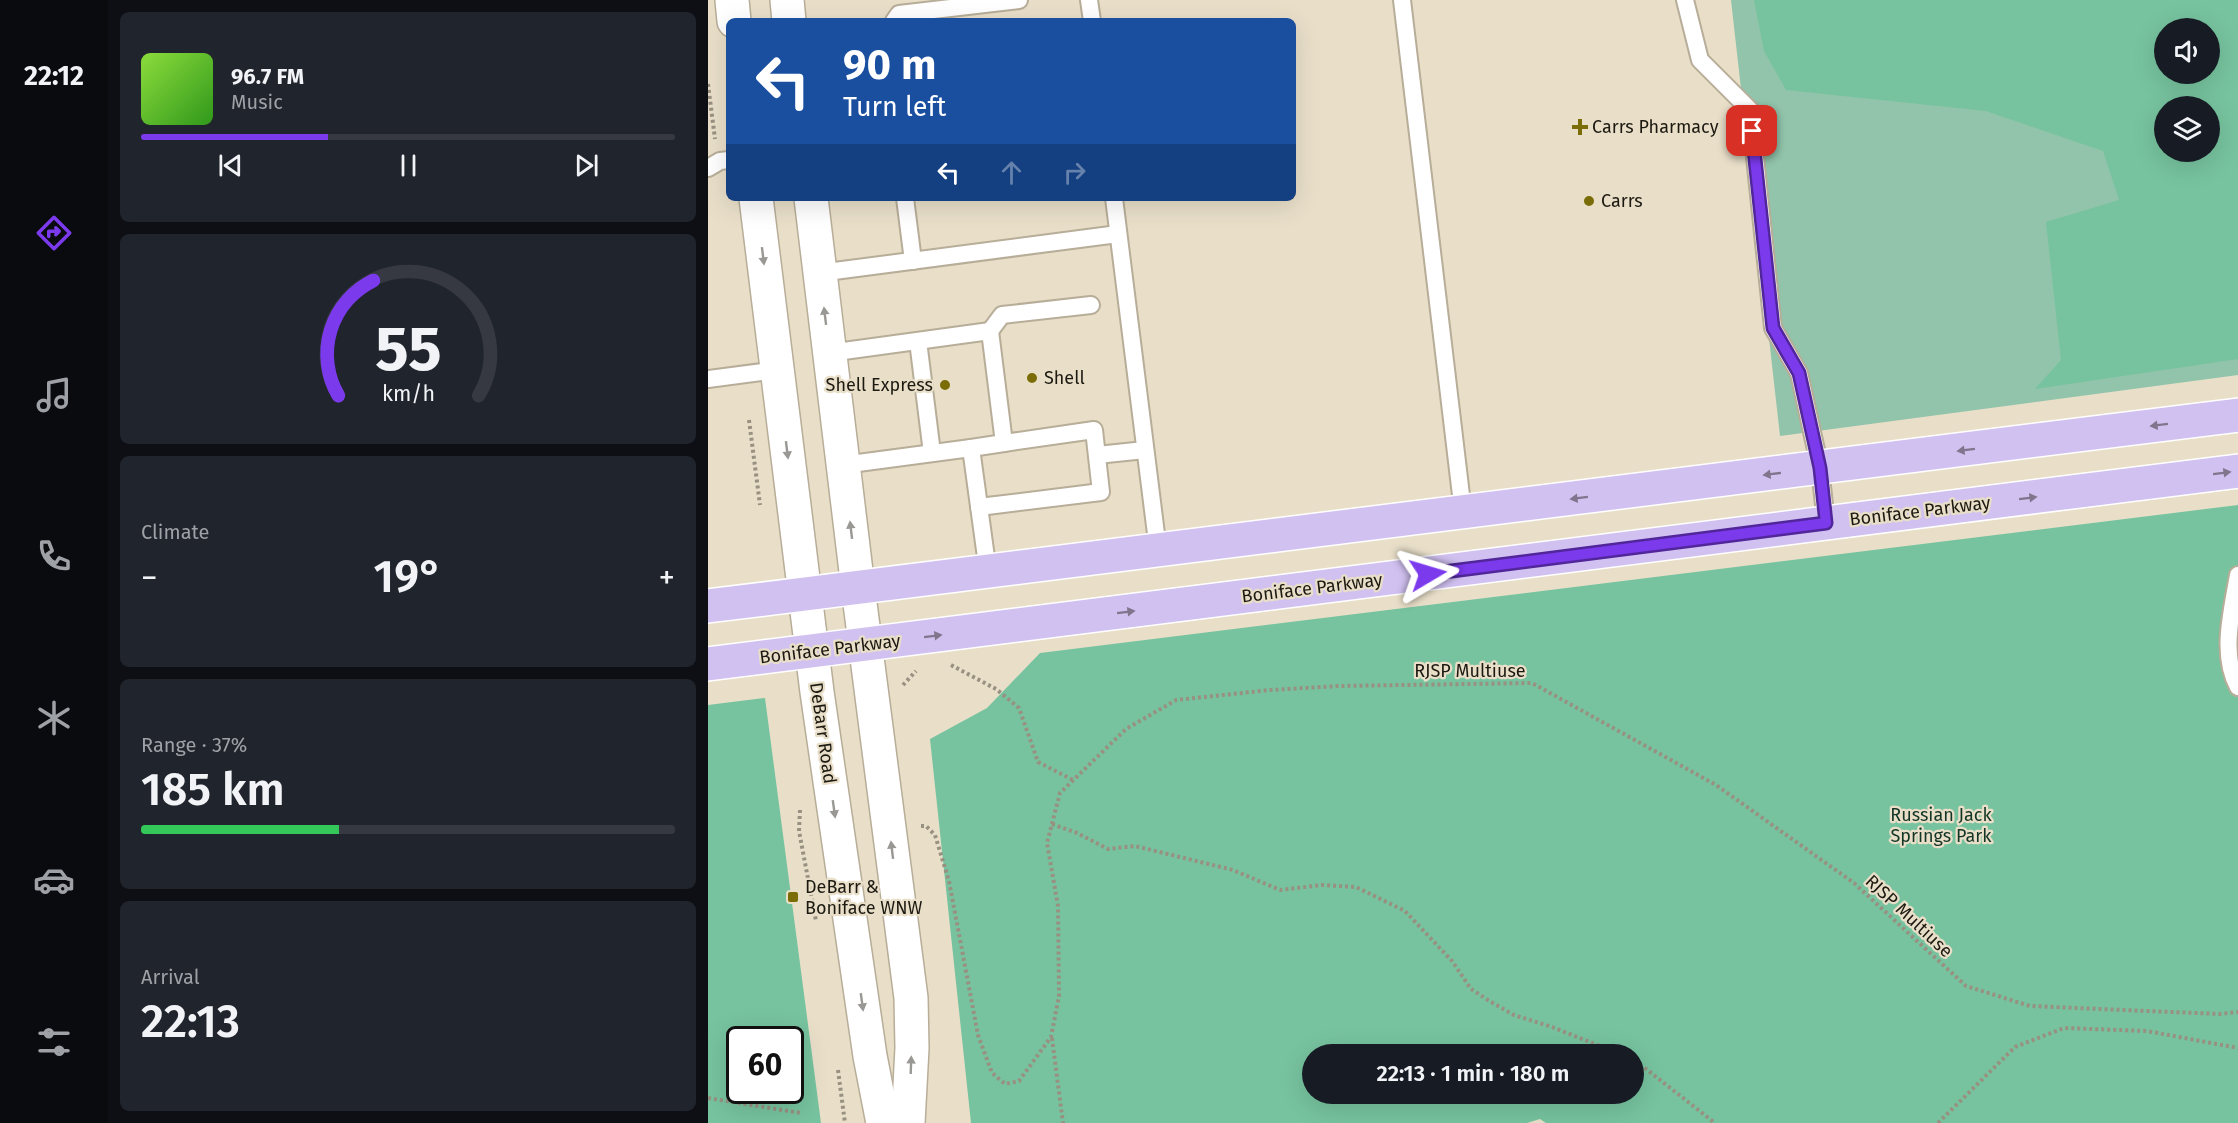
<!DOCTYPE html>
<html lang="en">
<head>
<meta charset="utf-8">
<style>
	body { margin:0; font-family:"Fira Sans",sans-serif; background:#20242c; color:#f1f3f6; height:100vh; display:flex; flex-direction:column; font-size:22px; white-space:nowrap }
	* { box-sizing:border-box; margin:0 }
	p { font-size:20px; color:#9ea1a6 }
	.icon { flex:none; width:33px; height:33px; fill:none; stroke:currentColor; stroke-width:2; stroke-linecap:round; stroke-linejoin:round }
	.map { position:relative; flex:1; overflow:hidden }
	.sheet { display:flex; flex-direction:column; gap:12px; padding:12px; background:#0d0f14; width:600px }
	.sheet>* { flex:none }
	.guide { position:absolute; left:18px; top:18px; width:570px; height:183px; border-radius:9px; box-shadow:0 6px 24px #0002; background:#1a4fa0; color:#fff; overflow:hidden }
	.fabs { position:absolute; left:1446px; top:18px; display:grid; gap:12px }
	.fabs a { display:grid; place-items:center; width:66px; height:66px; border-radius:50%; background:#171b24; box-shadow:0 6px 24px #0002; font-size:30px }
	.speed { position:absolute; left:18px; top:1026px; display:flex; gap:12px; font-size:30px; font-weight:700; text-align:center }
	.speed>* { display:grid; place-content:center; width:78px; height:78px; border-radius:50%; background:#171b24; box-shadow:0 6px 24px #0002; line-height:1 }
	.speed .limit { border:3px solid #111; border-radius:9px; background:#fff; color:#111 }
	.pin { position:absolute; display:grid; place-items:center; width:51px; height:51px; color:#fff; margin:-26px; border-radius:12px; box-shadow:0 3px 9px #0006 }
	.me { position:absolute; width:66px; margin:-33px; rotate:83deg; stroke-linejoin:round; filter:drop-shadow(0 0 4px #0008) }
	.turn { display:flex; align-items:center; gap:21px; height:126px; padding:0 18px; font-size:27px }
	.turn .icon { width:78px; height:78px; stroke-width:2.5 }
	.turn b { display:block; font-size:42px; line-height:51px }
	.lanes { display:flex; align-items:center; height:57px; padding:0 18px; background:#0003; justify-content:center; gap:30px; direction:ltr }
	.lanes .off { opacity:.35 }
	.big { font-size:45px; font-weight:600; line-height:1.1 }
	.sheet .card { flex:1; display:flex; flex-direction:column; justify-content:center; gap:9px; min-width:0; padding:0 21px; border-radius:9px; background:#20242c }
	.sheet .dial { align-items:center; gap:0 }
	.dial svg { height:156px; overflow:visible; fill:none; stroke:#363941; stroke-width:7; stroke-linecap:round; text-anchor:middle }
	.dial text { fill:#f1f3f6; stroke:none }
	.song { display:flex; align-items:center; gap:18px }
	.cover { width:72px; height:72px; border-radius:9px; background:linear-gradient(135deg,hsl(90 70% 55%),hsl(110 70% 35%)) }
	.played { height:6px; border-radius:3px; background:linear-gradient(90deg,#7c3aed 35%,#363941 35%) }
	.keys { display:flex; justify-content:space-around; direction:ltr }
	.heat { display:flex; justify-content:space-between; align-items:center; font-size:33px; direction:ltr }
	.charge { height:9px; border-radius:4px; background:linear-gradient(90deg,#34c759 37%,#363941 0) }
	.trip { position:absolute; left:594px; top:1044px; width:342px; height:60px; border-radius:30px; background:#171b24; box-shadow:0 6px 24px #0002; font-weight:600; line-height:60px; text-align:center }
	main { display:flex; flex:1; min-height:0 }
	.dock { display:flex; flex-direction:column; width:108px; justify-content:space-around; align-items:center; background:#090b0e; color:#9ea1a6 }
	.dock .icon { width:42px; height:42px }
	.dock .current { color:#7c3aed }
	.dock b { font-size:27px; color:#f1f3f6 }
	.map>svg:first-child { display:block }
	.green { fill:#91c4aa; fill-rule:evenodd }
	.forest { fill:#77c39f; fill-rule:evenodd }
	.lines { fill:none; stroke-linecap:round; stroke-linejoin:round }
	.service-casing { stroke:#b7ad98; stroke-width:20 }
	.secondary-casing { stroke:#b7ad98; stroke-width:36 }
	.primary-casing { stroke:#fff; stroke-width:36 }
	.path { stroke:#989080; stroke-width:4; stroke-dasharray:3 3; stroke-linecap:butt }
	.service { stroke:#fff; stroke-width:16 }
	.secondary { stroke:#fff; stroke-width:33 }
	.primary { stroke:#d1c1f1; stroke-width:33 }
	.oneway { fill:#999894 }
	.oneway2 { fill:#80758c }
	.route-casing { stroke:#51269a; stroke-width:15 }
	.route { stroke:#7c3aed; stroke-width:10 }
	.poi-dot { fill:#7a6c06; stroke:#e9dfc9; stroke-width:2 }
	.labels { text-anchor:middle; dominant-baseline:central; stroke-width:4.5; stroke-linejoin:round; paint-order:stroke }
	.poi-label { font-size:18px; fill:#1c1911; stroke:#e9dfc9; text-anchor:start }
	.street-label { font-size:18px; fill:#1c1911; stroke:#e9dfc9 }
	.park-label { font-size:18px; fill:#123526; stroke:#e9dfc9 }
</style>
</head>
<body>
<main>
<nav class="dock">
<b>22:12</b>
<svg class="icon current" aria-label="directions" viewBox="0 0 24 24"><path d="M12 3l9 9-9 9-9-9zM9 14v-3h6M13 9l2 2-2 2"/></svg>
<svg class="icon" aria-label="music" viewBox="0 0 24 24"><path d="M9 18V5l10-2v13"/><circle cx="6" cy="18" r="3"/><circle cx="16" cy="16" r="3"/></svg>
<svg class="icon" aria-label="phone" viewBox="0 0 24 24"><path d="M5 4h4l2 5-3 2q2 4 5 5l2-3 5 2v4C11 20 4 13 5 4z"/></svg>
<svg class="icon" aria-label="climate" viewBox="0 0 24 24"><path d="M12 3v18M4 7l16 10M4 17L20 7"/></svg>
<svg class="icon" aria-label="car" viewBox="0 0 24 24"><path d="M5 17H2v-5l4-1 3-4h7l3 4 3 1v5h-3M9 17h6M6 11h13"/><circle cx="7" cy="17" r="2"/><circle cx="17" cy="17" r="2"/></svg>
<svg class="icon" aria-label="filters" viewBox="0 0 24 24"><path d="M4 7h16M4 17h16"/><circle cx="9" cy="7" r="2"/><circle cx="15" cy="17" r="2"/></svg>
</nav>
<section class="sheet">
<div class="card">
<div class="song"><i class="cover"></i><div><b>96.7 FM</b><p>Music</p></div></div>
<div class="played"></div>
<div class="keys"><svg class="icon" aria-label="previous" viewBox="0 0 24 24"><path d="M18 5L8 12l10 7zM5 5v14"/></svg><svg class="icon" aria-label="pause" viewBox="0 0 24 24"><path d="M8 5v14M16 5v14"/></svg><svg class="icon" aria-label="next" viewBox="0 0 24 24"><path d="M6 5l10 7-10 7zM19 5v14"/></svg></div>
</div>
<div class="card dial"><svg viewBox="0 0 100 80">
<path d="M14 69A42 42 0 1 1 86 69"/>
<path d="M14 69A42 42 0 0 1 32 10" stroke="#7c3aed"/>
<text x="50" y="56" font-size="32" font-weight="700">55</text>
<text x="50" y="72" font-size="11">km/h</text>
</svg></div>
<div class="card"><p>Climate</p>
<div class="heat"><a>−</a><b class="big">19°</b><a>+</a></div>
</div>
<div class="card"><p>Range · 37%</p><b class="big">185 km</b><div class="charge"></div></div>
<div class="card"><p>Arrival</p><b class="big">22:13</b></div>
</section>
<div class="map">
<svg width="1530" height="1123" viewBox="0 0 1530 1123">
	<rect width="100%" height="100%" fill="#e9dfc9"/>
	<path class="green" d="M1023,0H1530V375L1072,436ZM1456,28H1502V74H1456ZM1456,106H1502V152H1456Z"/>
	<g class="forest">
		<path d="M1046,0H1530V359L1327,389L1353,360L1338,222L1411,200L1395,151L1278,111L1078,90L1056,51ZM1456,28H1502V74H1456ZM1456,106H1502V152H1456Z"/>
		<path d="M1530,505V1123H838L832,1119L819,1123H263L222,739L279,708L332,653ZM604,1054H926V1094H604Z"/>
		<path d="M57,698L113,1123H0V705ZM32,1040H82V1090H32Z"/>
	</g>
	<g class="lines">
		<defs>
			<g id="service">
				<path d="M381,0L384,21"/>
				<path d="M694,0L755,512"/>
				<path d="M977,0L992,60L1042,110L1065,328L1091,373L1112,468L1118,523"/>
				<path d="M186,21L191,14L311,0"/>
				<path d="M0,168L12,161L21,160"/>
				<path d="M197,198L205,261"/>
				<path d="M406,198L450,550"/>
				<path d="M111,273L410,234"/>
				<path d="M282,331L294,315L383,305"/>
				<path d="M210,341L224,453"/>
				<path d="M121,353L282,331L296,443L263,448"/>
				<path d="M0,379L69,370"/>
				<path d="M389,455L437,450"/>
				<path d="M135,465L263,448L280,572"/>
				<path d="M271,507L393,492L386,430L296,443"/>
				<path d="M1530,575C1524,610 1512,655 1530,687"/>
			</g>
			<g id="secondary">
				<path d="M24,0L26,21"/>
				<path d="M79,0L81,21"/>
				<path d="M48,198L109,692L162,1056L175,1123"/>
				<path d="M103,198L150,588L203,998L204,1048L200,1123"/>
			</g>
			<g id="primary">
				<path d="M0,606L1530,415"/>
				<path d="M0,664L1530,471"/>
			</g>
		</defs>
		<use href="#service" class="service-casing"/>
		<use href="#secondary" class="secondary-casing"/>
		<use href="#primary" class="primary-casing"/>
		<g class="path">
			<path d="M0,84L7,139"/>
			<path d="M41,420L52,505"/>
			<path d="M243,665L288,689L311,708L330,762L365,780"/>
			<path d="M195,685L208,671"/>
			<path d="M92,810L91,831L108,921"/>
			<path d="M344,824L369,833L400,849L427,846L525,870L572,890L614,885L648,887L697,911L744,961L763,989L783,1002L806,1015L844,1027L912,1054"/>
			<path d="M213,826H218L227,835L241,881L270,1035L284,1073L297,1084L311,1081L343,1037L351,996L350,906L339,843L352,793L418,729L468,700L562,690L631,686L824,683L1008,785L1146,883L1258,986L1322,1006L1511,1014L1530,1012"/>
			<path d="M344,1038L355,1123"/>
			<path d="M926,1062L938,1069L1007,1123"/>
			<path d="M130,1070L137,1123"/>
			<path d="M0,1098L93,1113"/>
			<path d="M1230,1123L1307,1047L1356,1028L1439,1031L1530,1048"/>
		</g>
		<use href="#service" class="service"/>
		<use href="#secondary" class="secondary"/>
		<use href="#primary" class="primary"/>
	</g>
	<defs><path id="oneway-solid" d="M-6-.8H1V-3.2L6.5 0L1 3.2V.8H-6Z" transform="scale(1.5)"/></defs>
	<g class="oneway">
		<use href="#oneway-solid" transform="translate(55 256) rotate(83)"/>
		<use href="#oneway-solid" transform="translate(117 316) rotate(-97)"/>
		<use href="#oneway-solid" transform="translate(79 450) rotate(83)"/>
		<use href="#oneway-solid" transform="translate(143 530) rotate(-97)"/>
		<use href="#oneway-solid" transform="translate(126 809) rotate(82)"/>
		<use href="#oneway-solid" transform="translate(184 850) rotate(-97)"/>
		<use href="#oneway-solid" transform="translate(154 1002) rotate(82)"/>
		<use href="#oneway-solid" transform="translate(203 1065) rotate(-88)"/>
	</g>
	<g class="oneway2">
		<use href="#oneway-solid" transform="translate(1451 425) rotate(173)"/>
		<use href="#oneway-solid" transform="translate(1258 450) rotate(173)"/>
		<use href="#oneway-solid" transform="translate(1514 473) rotate(-7)"/>
		<use href="#oneway-solid" transform="translate(1064 474) rotate(173)"/>
		<use href="#oneway-solid" transform="translate(871 498) rotate(173)"/>
		<use href="#oneway-solid" transform="translate(1320 498) rotate(-7)"/>
		<use href="#oneway-solid" transform="translate(418 612) rotate(-7)"/>
		<use href="#oneway-solid" transform="translate(225 636) rotate(-7)"/>
	</g>
	<g class="lines">
		<defs>
			<path id="route" d="M720,574L1118,523L1112,468L1091,373L1065,328L1044,131"/>
		</defs>
		<use href="#route" class="route-casing"/>
		<use href="#route" class="route"/>
	</g>
	<g class="poi-dot">
		<path d="M869 118h6v6h6v6h-6v6h-6v-6h-6v-6h6z"/>
		<circle cx="881" cy="201" r="6"/>
		<circle cx="324" cy="378" r="6"/>
		<circle cx="237" cy="385" r="6"/>
		<rect x="79" y="891" width="12" height="12" rx="3"/>
	</g>
	<g class="labels">
		<g class="poi-label">
			<text x="884" y="127">Carrs Pharmacy</text>
			<text x="893" y="201">Carrs</text>
			<text x="336" y="378">Shell</text>
			<text x="225" y="385" text-anchor="end">Shell Express</text>
			<text x="97" y="887">DeBarr &amp;<tspan x="97" dy="21">Boniface WNW</tspan></text>
		</g>
		<g class="street-label">
			<text transform="translate(1212 511) rotate(-7)">Boniface Parkway</text>
			<text transform="translate(604 588) rotate(-7)">Boniface Parkway</text>
			<text transform="translate(122 649) rotate(-7)">Boniface Parkway</text>
			<text x="762" y="671">RJSP Multiuse</text>
			<text transform="translate(115 733) rotate(82)">DeBarr Road</text>
			<text transform="translate(1201 916) rotate(43)">RJSP Multiuse</text>
		</g>
		<g class="park-label">
			<text x="1233" y="815">Russian Jack<tspan x="1233" dy="21">Springs Park</tspan></text>
		</g>
	</g>
</svg>
<div class="fabs">
<a><svg class="icon" aria-label="sound" viewBox="0 0 24 24"><path d="M4 9h4l5-4v14l-5-4H4zM17 9q2 3 0 6"/></svg></a>
<a><svg class="icon" aria-label="layers" viewBox="0 0 24 24"><path d="M12 4l9 5-9 5-9-5zM3 14l9 5 9-5"/></svg></a>
</div>
<div class="speed"><div class="limit">60</div></div>
<div class="pin" style="left:1044px;top:131px;background:#d93025"><svg class="icon" aria-label="arrive" viewBox="0 0 24 24"><path d="M6 21V4h12l-3 4 3 4H6"/></svg></div>
<svg class="me" style="left:720px;top:574px" viewBox="-20 -20 40 40"><path d="M0-17L14 15 0 8-14 15z" fill="#7c3aed" stroke="#fff" stroke-width="4"/></svg>
<div class="trip">22:13 · 1 min · 180 m</div>
<div class="guide">
<div class="turn"><svg class="icon" aria-label="left" viewBox="0 0 24 24"><path d="M17 20v-9H6M10 6l-5 5 5 5"/></svg><div><b>90 m</b>Turn left</div></div>
<div class="lanes"><svg class="icon" aria-label="left" viewBox="0 0 24 24"><path d="M17 20v-9H6M10 6l-5 5 5 5"/></svg><svg class="icon off" aria-label="ahead" viewBox="0 0 24 24"><path d="M12 20V5M6 11l6-6 6 6"/></svg><svg class="icon off" aria-label="right" viewBox="0 0 24 24"><path d="M7 20v-9h11M14 6l5 5-5 5"/></svg></div>
</div>
</div>
</main>
</body>
</html>
